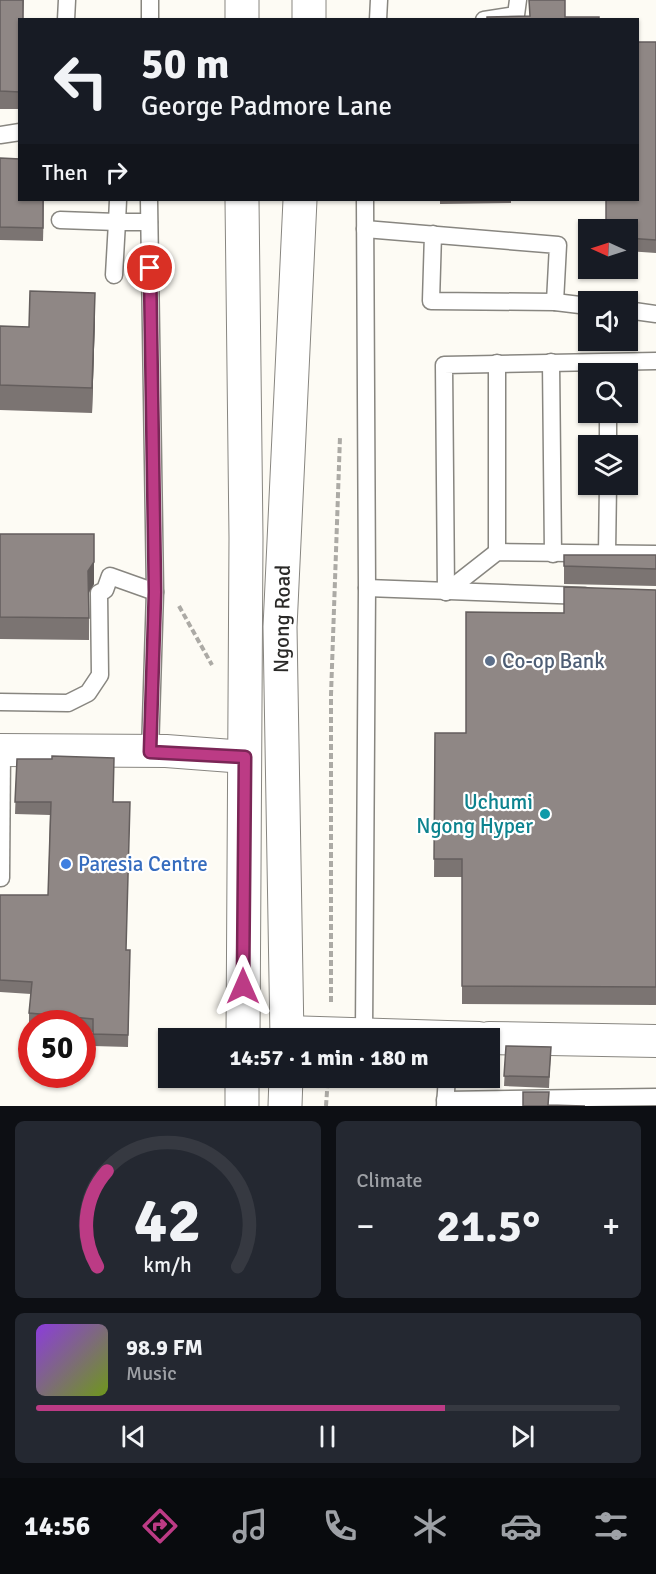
<!DOCTYPE html>
<html lang="en">
<head>
<meta charset="utf-8">
<style>
	body { margin:0; font-family:Signika,sans-serif; background:#242831; color:#f1f3f6; height:100vh; display:flex; flex-direction:column; font-size:22px; white-space:nowrap }
	* { box-sizing:border-box; margin:0 }
	p { font-size:20px; color:#9ea1a6 }
	.icon { flex:none; width:33px; height:33px; fill:none; stroke:currentColor; stroke-width:2; stroke-linecap:round; stroke-linejoin:round }
	.map { position:relative; height:1106px; overflow:hidden }
	.details { display:flex; flex-direction:column; gap:15px; padding:15px; background:#0d0f14; flex:1 }
	.details>* { flex:none }
	.guide { position:absolute; left:18px; top:18px; width:621px; height:183px; border-radius:0px; box-shadow:0 2px 4px #0004; background:#171b24; color:#f1f3f6; overflow:hidden }
	.needle { width:39px; rotate:273deg }
	.buttons { position:absolute; left:578px; top:219px; display:grid; gap:12px }
	.buttons a { display:grid; place-items:center; width:60px; height:60px; border-radius:0px; background:#171b24; box-shadow:0 2px 4px #0004; font-size:30px }
	.speed { position:absolute; left:18px; top:1010px; display:flex; gap:12px; font-size:30px; font-weight:700; text-align:center }
	.speed>* { display:grid; place-content:center; width:78px; height:78px; border-radius:50%; background:#171b24; box-shadow:0 2px 4px #0004; line-height:1 }
	.speed .limit { border:9px solid #d22; background:#fff; color:#111 }
	.pin { position:absolute; display:grid; place-items:center; width:51px; height:51px; color:#fff; margin:-26px; border:3px solid #fff; border-radius:50%; box-shadow:0 2px 6px #0007 }
	.me { position:absolute; width:66px; margin:-33px; rotate:0deg; stroke-linejoin:round; filter:drop-shadow(0 0 4px #0008) }
	.turn { display:flex; align-items:center; gap:21px; height:126px; padding:0 24px; font-size:27px }
	.turn .icon { width:78px; height:78px; stroke-width:2.5 }
	.turn b { display:block; font-size:42px; line-height:51px }
	.then { display:flex; align-items:center; height:57px; padding:0 24px; background:#0003; gap:12px; font-size:22px }
	.big { font-size:45px; font-weight:700; line-height:1.1 }
	.details .widget { flex:1; display:flex; flex-direction:column; justify-content:center; gap:9px; min-width:0; padding:0 21px; border-radius:9px; background:#242831 }
	.details .dial { align-items:center; gap:0 }
	.dial svg { height:156px; overflow:visible; fill:none; stroke:#363941; stroke-width:7; stroke-linecap:round; text-anchor:middle }
	.dial text { fill:#f1f3f6; stroke:none }
	.song { display:flex; align-items:center; gap:18px }
	.cover { width:72px; height:72px; border-radius:9px; background:linear-gradient(135deg,hsl(270 70% 55%),hsl(80 70% 35%)) }
	.played { height:6px; border-radius:3px; background:linear-gradient(90deg,#bc3b85 70%,#363941 70%) }
	.keys { display:flex; justify-content:space-around; direction:ltr }
	.heat { display:flex; justify-content:space-between; align-items:center; font-size:33px; direction:ltr }
	.details .tiles { flex:1; display:grid; gap:15px; grid-template-columns:1fr 1fr }
	.widget:last-child { grid-column:span 2 }
	.trip { position:absolute; left:158px; top:1028px; width:342px; height:60px; border-radius:0px; background:#171b24; box-shadow:0 2px 4px #0004; font-weight:700; line-height:60px; text-align:center }
	.tab-bar { display:flex; height:96px; justify-content:space-around; align-items:center; background:#090b0e; color:#9ea1a6 }
	.tab-bar .icon { width:42px; height:42px }
	.tab-bar .current { color:#bc3b85 }
	.tab-bar b { font-size:27px; color:#f1f3f6 }
	.map>svg:first-child { display:block }
	.lines { fill:none; stroke-linecap:round; stroke-linejoin:round }
	.lane-casing { stroke:#888680; stroke-width:19 }
	.street-casing { stroke:#888680; stroke-width:34 }
	.secondary-casing { stroke:#888680; stroke-width:35 }
	.path { stroke:#acaaa5; stroke-width:4; stroke-dasharray:6 3; stroke-linecap:butt }
	.lane { stroke:#fff; stroke-width:16 }
	.street { stroke:#fff; stroke-width:32 }
	.secondary { stroke:#fff; stroke-width:33 }
	.wall { fill:#7b7472 }
	.shaded-wall { fill:#645e5d }
	.building { fill:#8f8785; stroke:#645e5d; stroke-width:1.5 }
	.route-casing { stroke:#7a2656; stroke-width:15 }
	.route { stroke:#bc3b85; stroke-width:10 }
	.service-dot { fill:#5c6f8a; stroke:#fff; stroke-width:2 }
	.culture-dot { fill:#0f9aa8; stroke:#fff; stroke-width:2 }
	.shop-dot { fill:#3f7fe0; stroke:#fff; stroke-width:2 }
	.labels { text-anchor:middle; dominant-baseline:central; stroke-width:4.5; stroke-linejoin:round; paint-order:stroke }
	.street-label { font-size:21px; fill:#2a2927; stroke:#fff }
	.service-label { font-size:21px; fill:#4e5e75; stroke:#fff; text-anchor:start }
	.culture-label { font-size:21px; fill:#0d838f; stroke:#fff; text-anchor:end }
	.shop-label { font-size:21px; fill:#366cbe; stroke:#fff; text-anchor:start }
</style>
</head>
<body>
<div class="map">
<svg width="656" height="1106" viewBox="0 0 656 1106">
	<rect width="100%" height="100%" fill="#fdfbf4"/>
	<g class="lines">
		<defs>
			<g id="lane">
				<path d="M66,20L67,0"/>
				<path d="M150,20V0"/>
				<path d="M378,20L379,0"/>
				<path d="M484,20L516,15L518,0"/>
				<path d="M0,135L20,132"/>
				<path d="M149,200L155,592L150,752"/>
				<path d="M60,220L117,222L118,200"/>
				<path d="M365,229L558,245L555,302L431,301L433,234"/>
				<path d="M114,275L117,222H149"/>
				<path d="M555,302L588,306"/>
				<path d="M627,310L656,314"/>
				<path d="M551,362L553,554"/>
				<path d="M608,446V412"/>
				<path d="M497,552V363"/>
				<path d="M607,554L608,484"/>
				<path d="M367,588L585,596"/>
				<path d="M446,592L444,365L656,361"/>
				<path d="M446,592L497,552L656,554"/>
				<path d="M0,702L68,703L88,693L100,675L99,593L105,590L110,576L155,592"/>
				<path d="M1,878L2,750"/>
				<path d="M364,1033L367,588L365,200"/>
				<path d="M445,1100L656,1097"/>
				<path d="M445,1106L447,1077"/>
			</g>
			<g id="street">
				<path d="M0,750L166,751L245,757"/>
				<path d="M287,1032L479,1038"/>
				<path d="M489,1038L656,1041"/>
			</g>
			<g id="secondary">
				<path d="M242,20V0"/>
				<path d="M309,20V0"/>
				<path d="M242,200L246,538L243,1038"/>
				<path d="M287,1038L280,627L300,200"/>
				<path d="M242,1106V1077"/>
				<path d="M285,1106L286,1077"/>
			</g>
		</defs>
		<use href="#lane" class="lane-casing"/>
		<use href="#street" class="street-casing"/>
		<use href="#secondary" class="secondary-casing"/>
		<g class="path">
			<path d="M179,606L212,665"/>
			<path d="M331,1002V695L340,437"/>
			<path d="M326,1106L328,1077"/>
		</g>
		<use href="#lane" class="lane"/>
		<use href="#street" class="street"/>
		<use href="#secondary" class="secondary"/>
	</g>
	<g class="wall">
		<path d="M0,0H24L23,20H20V109H0Z"/>
		<path d="M656,42V253L627,251V230Z"/>
		<path d="M0,158L44,200L43,241L0,240Z"/>
		<path d="M440,200H511V203L440,204Z"/>
		<path d="M95,318L92,413L0,410V326L29,327Z"/>
		<path d="M0,534L94,584L89,593V640L0,639Z"/>
		<path d="M564,555H656V586L564,584Z"/>
		<path d="M656,590V1005L462,1004V877H434L435,733H466Z"/>
		<path d="M17,759L114,802L126,950H130L128,1047L93,1046V1032L82,1031V1023H32V1026L29,1025V1013L31,994L0,992V895H48L50,815L15,814Z"/>
		<path d="M506,1046L551,1047L549,1088L504,1086Z"/>
	</g>
	<g class="shaded-wall">
		<path d="M95,293V318L92,413V388Z"/>
		<path d="M94,534V584L88,593V571Z"/>
	</g>
	<g class="building">
		<path d="M0,0H23V20H20V92L0,91Z"/>
		<path d="M529,0H565V17H599V20H487V17L530,16Z"/>
		<path d="M638,42H656V240L627,238V230H606V200H638Z"/>
		<path d="M0,158L20,159V200H43V228L0,227Z"/>
		<path d="M30,291L95,293L92,388L0,385V326L29,327Z"/>
		<path d="M0,534H94V562L88,571L89,618L0,617Z"/>
		<path d="M564,555H656V569L564,566Z"/>
		<path d="M564,587L656,590V987L462,986V859H434L435,733H466V612L564,613Z"/>
		<path d="M52,756L114,758L113,802H130L126,950H130L128,1035L93,1034V1019L29,1013L32,982L0,980V895H48L51,802H15L17,759H52Z"/>
		<path d="M506,1046L551,1047L549,1077L504,1076Z"/>
		<path d="M523,1092H549L548,1105L585,1106H523Z"/>
	</g>
	<g class="lines">
		<defs>
			<path id="route" d="M150,268L155,592L150,752L245,757L243,986"/>
		</defs>
		<use href="#route" class="route-casing"/>
		<use href="#route" class="route"/>
	</g>
	<circle class="service-dot" cx="490" cy="661" r="6"/>
	<circle class="culture-dot" cx="545" cy="814" r="6"/>
	<circle class="shop-dot" cx="66" cy="864" r="6"/>
	<g class="labels">
		<g class="street-label">
			<text transform="translate(282 619) rotate(-89)">Ngong Road</text>
		</g>
		<g class="service-label">
			<text x="502" y="661">Co-op Bank</text>
		</g>
		<g class="culture-label">
			<text x="533" y="802">Uchumi<tspan x="533" dy="24">Ngong Hyper</tspan></text>
		</g>
		<g class="shop-label">
			<text x="78" y="864">Paresia Centre</text>
		</g>
	</g>
</svg>
<div class="buttons">
<a><svg class="needle" viewBox="-14 -14 28 28"><path d="M0-13l5 13h-10z" fill="#e53935"/><path d="M0 13l5-13h-10z" fill="#9ea1a6"/></svg></a>
<a><svg class="icon" aria-label="sound" viewBox="0 0 24 24"><path d="M4 9h4l5-4v14l-5-4H4zM17 9q2 3 0 6"/></svg></a>
<a><svg class="icon" aria-label="search" viewBox="0 0 24 24"><circle cx="10" cy="10" r="6"/><path d="M15 15l6 6"/></svg></a>
<a><svg class="icon" aria-label="layers" viewBox="0 0 24 24"><path d="M12 4l9 5-9 5-9-5zM3 14l9 5 9-5"/></svg></a>
</div>
<div class="speed"><div class="limit">50</div></div>
<div class="pin" style="left:150px;top:268px;background:#d93025"><svg class="icon" aria-label="arrive" viewBox="0 0 24 24"><path d="M6 21V4h12l-3 4 3 4H6"/></svg></div>
<svg class="me" style="left:243px;top:986px" viewBox="-20 -20 40 40"><path d="M0-17L14 15 0 8-14 15z" fill="#bc3b85" stroke="#fff" stroke-width="4"/></svg>
<div class="trip">14:57 · 1 min · 180 m</div>
<div class="guide">
<div class="turn"><svg class="icon" aria-label="left" viewBox="0 0 24 24"><path d="M17 20v-9H6M10 6l-5 5 5 5"/></svg><div><b>50 m</b>George Padmore Lane</div></div>
<div class="then">Then<svg class="icon" aria-label="right" viewBox="0 0 24 24"><path d="M7 20v-9h11M14 6l5 5-5 5"/></svg></div>
</div>
</div>
<section class="details">
<div class="tiles">
<div class="widget dial"><svg viewBox="0 0 100 80">
<path d="M14 69A42 42 0 1 1 86 69"/>
<path d="M14 69A42 42 0 0 1 19 20" stroke="#bc3b85"/>
<text x="50" y="56" font-size="32" font-weight="700">42</text>
<text x="50" y="72" font-size="11">km/h</text>
</svg></div>
<div class="widget"><p>Climate</p>
<div class="heat"><a>−</a><b class="big">21.5°</b><a>+</a></div>
</div>
<div class="widget">
<div class="song"><i class="cover"></i><div><b>98.9 FM</b><p>Music</p></div></div>
<div class="played"></div>
<div class="keys"><svg class="icon" aria-label="previous" viewBox="0 0 24 24"><path d="M18 5L8 12l10 7zM5 5v14"/></svg><svg class="icon" aria-label="pause" viewBox="0 0 24 24"><path d="M8 5v14M16 5v14"/></svg><svg class="icon" aria-label="next" viewBox="0 0 24 24"><path d="M6 5l10 7-10 7zM19 5v14"/></svg></div>
</div>
</div>
</section>
<nav class="tab-bar">
<b>14:56</b>
<svg class="icon current" aria-label="directions" viewBox="0 0 24 24"><path d="M12 3l9 9-9 9-9-9zM9 14v-3h6M13 9l2 2-2 2"/></svg>
<svg class="icon" aria-label="music" viewBox="0 0 24 24"><path d="M9 18V5l10-2v13"/><circle cx="6" cy="18" r="3"/><circle cx="16" cy="16" r="3"/></svg>
<svg class="icon" aria-label="phone" viewBox="0 0 24 24"><path d="M5 4h4l2 5-3 2q2 4 5 5l2-3 5 2v4C11 20 4 13 5 4z"/></svg>
<svg class="icon" aria-label="climate" viewBox="0 0 24 24"><path d="M12 3v18M4 7l16 10M4 17L20 7"/></svg>
<svg class="icon" aria-label="car" viewBox="0 0 24 24"><path d="M5 17H2v-5l4-1 3-4h7l3 4 3 1v5h-3M9 17h6M6 11h13"/><circle cx="7" cy="17" r="2"/><circle cx="17" cy="17" r="2"/></svg>
<svg class="icon" aria-label="filters" viewBox="0 0 24 24"><path d="M4 7h16M4 17h16"/><circle cx="9" cy="7" r="2"/><circle cx="15" cy="17" r="2"/></svg>
</nav>
</body>
</html>
